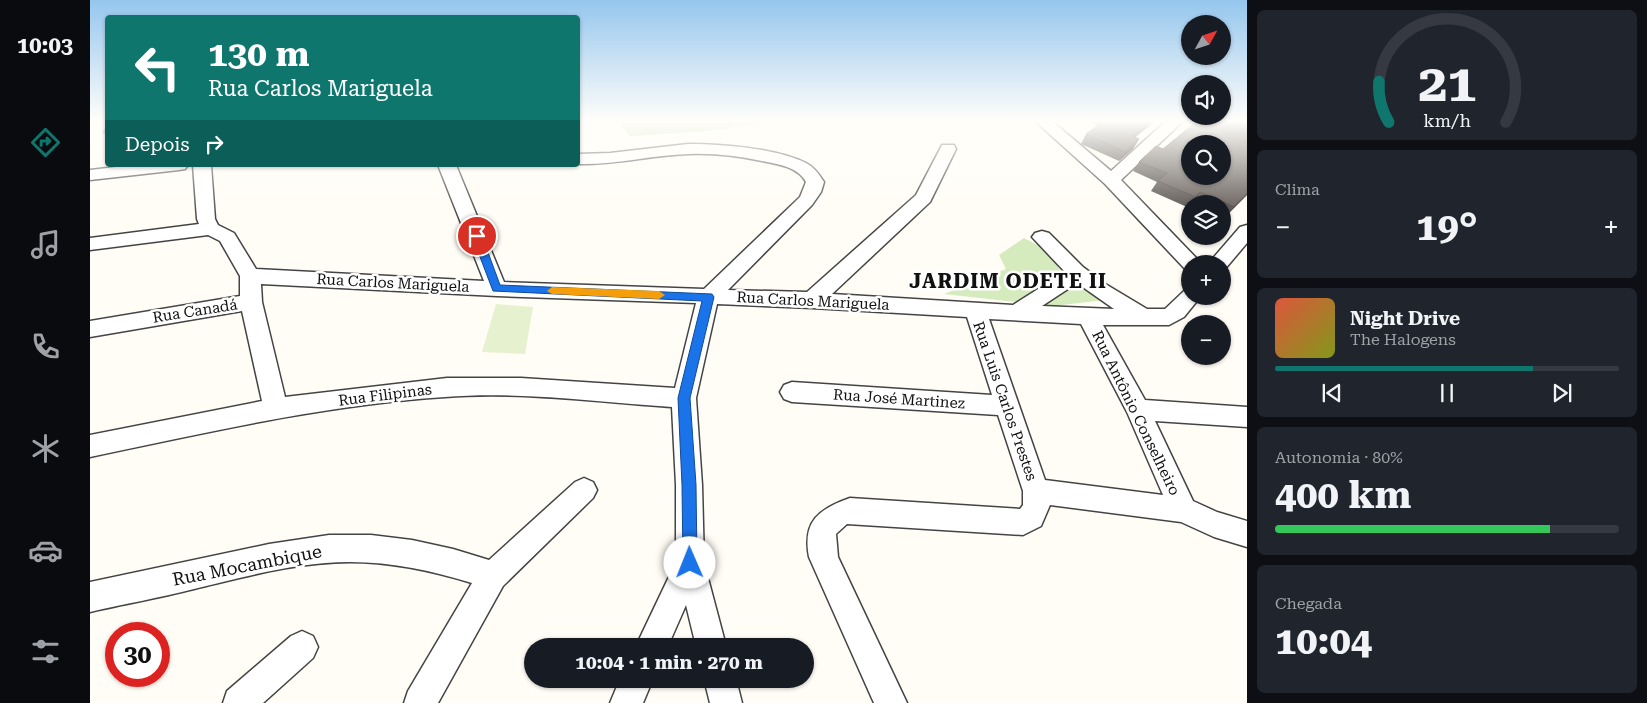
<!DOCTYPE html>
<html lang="pt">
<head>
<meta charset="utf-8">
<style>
	body { margin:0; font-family:"Roboto Serif",serif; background:#20242c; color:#f1f3f6; height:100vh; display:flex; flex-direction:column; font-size:19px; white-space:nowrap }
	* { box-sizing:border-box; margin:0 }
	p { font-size:16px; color:#9ea1a6 }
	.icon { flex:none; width:28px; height:28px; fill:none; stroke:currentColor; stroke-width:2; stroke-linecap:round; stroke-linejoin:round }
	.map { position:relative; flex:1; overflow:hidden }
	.details { display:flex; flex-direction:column; gap:10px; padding:10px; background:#0d0f14; width:400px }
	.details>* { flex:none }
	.top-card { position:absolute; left:15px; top:15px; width:475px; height:152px; border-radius:5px; box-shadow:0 1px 4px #0004; background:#0f766e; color:#fff; overflow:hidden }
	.needle { width:32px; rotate:50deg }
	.fabs { position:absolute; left:1091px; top:15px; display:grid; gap:10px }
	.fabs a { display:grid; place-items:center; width:50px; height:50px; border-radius:50%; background:#171b24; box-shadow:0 1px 4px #0004; font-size:25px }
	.speed { position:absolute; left:15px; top:622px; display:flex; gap:10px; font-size:25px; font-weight:700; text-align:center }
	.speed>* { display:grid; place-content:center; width:65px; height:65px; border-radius:50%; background:#171b24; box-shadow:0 1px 4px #0004; line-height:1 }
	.speed .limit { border:8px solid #d22; background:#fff; color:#111 }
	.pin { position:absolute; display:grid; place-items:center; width:42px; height:42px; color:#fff; margin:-21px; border:2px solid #fff; border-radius:50%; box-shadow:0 1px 5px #0007 }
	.me { position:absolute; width:55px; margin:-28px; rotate:359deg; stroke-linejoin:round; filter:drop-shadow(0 0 4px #0008) }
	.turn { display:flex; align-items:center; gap:18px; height:105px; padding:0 20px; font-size:22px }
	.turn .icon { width:65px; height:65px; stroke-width:2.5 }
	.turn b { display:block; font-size:35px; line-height:42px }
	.then { display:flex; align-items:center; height:48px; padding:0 20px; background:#0003; gap:10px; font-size:19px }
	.big { font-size:38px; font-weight:700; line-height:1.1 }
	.details .card { flex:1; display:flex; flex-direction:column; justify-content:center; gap:8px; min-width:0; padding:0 18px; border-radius:8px; background:#20242c }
	.details .dial { align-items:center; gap:0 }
	.dial svg { height:130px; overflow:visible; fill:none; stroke:#363941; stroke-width:7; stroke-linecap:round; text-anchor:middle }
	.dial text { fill:#f1f3f6; stroke:none }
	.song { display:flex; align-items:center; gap:15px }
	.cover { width:60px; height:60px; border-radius:8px; background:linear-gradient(135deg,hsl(10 70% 55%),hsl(70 70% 35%)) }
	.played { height:5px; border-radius:2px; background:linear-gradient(90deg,#0f766e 75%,#363941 75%) }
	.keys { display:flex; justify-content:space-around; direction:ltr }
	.heat { display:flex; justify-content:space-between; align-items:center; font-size:28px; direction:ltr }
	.charge { height:8px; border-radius:4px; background:linear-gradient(90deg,#34c759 80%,#363941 0) }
	.trip { position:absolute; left:434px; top:638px; width:290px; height:50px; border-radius:25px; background:#171b24; box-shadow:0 1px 4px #0004; font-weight:700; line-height:50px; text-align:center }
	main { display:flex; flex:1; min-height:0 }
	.tabs { display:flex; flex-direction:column; width:90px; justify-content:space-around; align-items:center; background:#090b0e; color:#9ea1a6 }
	.tabs .icon { width:35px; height:35px }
	.tabs .on { color:#0f766e }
	.tabs b { font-size:22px; color:#f1f3f6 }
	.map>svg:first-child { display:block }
	.green { fill:#d5ebbd }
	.forest { fill:#b9dc9c }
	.pitch { fill:#e6f2cf }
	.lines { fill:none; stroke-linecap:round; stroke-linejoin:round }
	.minor-casing { stroke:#444; stroke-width:3 }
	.minor { fill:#fff; fill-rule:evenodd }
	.wall { fill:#4d4742 }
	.shaded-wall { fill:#3f3936 }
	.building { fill:#5a524d; stroke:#3f3936; fill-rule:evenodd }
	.route { fill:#1a73e8; stroke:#114b97 }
	.slow { fill:#f59e0b }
	.labels { text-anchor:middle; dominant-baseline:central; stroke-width:5; stroke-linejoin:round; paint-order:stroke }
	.street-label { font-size:15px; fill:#111; stroke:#fff }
	.near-street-label { font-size:18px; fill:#111; stroke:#fff }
	.district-label { font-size:20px; font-weight:bold; letter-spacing:1px; fill:#111; stroke:#fff }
</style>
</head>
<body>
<main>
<nav class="tabs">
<b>10:03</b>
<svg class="icon on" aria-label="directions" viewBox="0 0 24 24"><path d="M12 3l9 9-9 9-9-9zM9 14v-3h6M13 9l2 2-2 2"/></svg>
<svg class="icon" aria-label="music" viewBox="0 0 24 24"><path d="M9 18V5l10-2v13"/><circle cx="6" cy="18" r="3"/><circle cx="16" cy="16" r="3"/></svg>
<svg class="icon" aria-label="phone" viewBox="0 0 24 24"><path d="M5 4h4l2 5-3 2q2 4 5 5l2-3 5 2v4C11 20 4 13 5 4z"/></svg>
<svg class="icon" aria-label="climate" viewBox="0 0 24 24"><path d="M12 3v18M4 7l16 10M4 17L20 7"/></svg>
<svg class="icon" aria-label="car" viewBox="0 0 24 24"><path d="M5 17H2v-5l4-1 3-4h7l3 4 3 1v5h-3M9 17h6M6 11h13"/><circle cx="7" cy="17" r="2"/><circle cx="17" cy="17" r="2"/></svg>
<svg class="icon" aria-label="filters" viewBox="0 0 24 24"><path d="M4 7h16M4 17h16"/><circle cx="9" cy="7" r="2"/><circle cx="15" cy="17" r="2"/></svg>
</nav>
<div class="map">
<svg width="1157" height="703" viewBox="0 0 1157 703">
	<rect width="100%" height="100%" fill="#fffdf5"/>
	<path class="green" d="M934,238L959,251L969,269L1015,300L963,306L854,294L916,269L909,255Z"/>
	<path class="forest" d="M529,122H678L618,131L540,136Z"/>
	<path class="pitch" d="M406,304L443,307L435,354L392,352Z"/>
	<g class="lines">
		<defs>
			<g id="minor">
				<path d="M946,122H963L1021,171L1075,122H1092L1031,180L1112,264H1100V270L1095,269L1015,184Z"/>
				<path d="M598,144C631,144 686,148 716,163C724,167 729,174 734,182L731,192L722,205L638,290L717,292L826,195L850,149L852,145H864L866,149L840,202L742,294L923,305L975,272L942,237L945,233L952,231L959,233L993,267L1017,285L1057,309H1075L1094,291L1100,289V296H1111L1094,317L1079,325H1013L1055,400L1157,407V427L1065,421L1103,501L1127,512L1157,521V547L1124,537L1091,522L960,505L951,526L933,535L757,524L746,534L748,557L817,703H784L719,557C712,521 729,509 760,498L930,509L933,505V491L908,415L702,402L694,399L690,392L694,385L702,382L902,395L877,317L722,308L627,304L606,398L612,485L614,563L636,646H606L596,605L578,646H546L586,562V485L582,407C508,402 430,391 355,397C235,405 118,432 0,457V435L172,401L152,311L0,337V321L150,296V276L130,241L118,235L0,250V238L109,224L107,219L103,165H121L125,219L128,225L144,233L166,269L394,281L348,165H366L414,282L614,289L710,197L716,182C708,167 688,164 672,161C648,156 624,153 599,154C562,155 525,165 488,164V154L520,153ZM987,283L1024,309L952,306ZM171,284L407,296L606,303L585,388L431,378H357L195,397L172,302ZM899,319L991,324L1037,412L1073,495L955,480Z"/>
				<path d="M43,165H98L95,169L89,170L0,180V170Z"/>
				<path d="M1157,225V243L1135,269L1132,270V264H1118L1150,227Z"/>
				<path d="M494,478L503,482L507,490L503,498L413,586L348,703H314L318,691L382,583C343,571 302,562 260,562C206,562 155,577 104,589C69,598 34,604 0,612V582L179,544L239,535H281L322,540L363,549L399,560L485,482Z"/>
				<path d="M212,631L223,636L228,647L223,658L173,703H133L137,691L201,636Z"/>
				<path d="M530,679H563L553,703H520Z"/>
				<path d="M614,679H646L652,703H620Z"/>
			</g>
		</defs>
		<use href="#minor" class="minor-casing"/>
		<use href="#minor" class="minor"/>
	</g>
	<g class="wall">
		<path d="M999,122H1064L1045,137L1049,139L1043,149L1029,161L991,144L996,134L1008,125Z"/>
		<path d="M1157,122V195L1136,216L1132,215V204H1108L1103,202L1097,207L1061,191L1067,182L1043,171L1049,162L1073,149Z"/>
	</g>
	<g class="shaded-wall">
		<path d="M1059,122H1064L1036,145L1042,136Z"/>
		<path d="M13,132H18V138Z"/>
		<path d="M1049,139L1043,149L1029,161L1035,152Z"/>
		<path d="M1110,192L1103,202L1097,207L1105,197Z"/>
		<path d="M1157,193V195L1136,216L1144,207Z"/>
	</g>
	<g class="building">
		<path d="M1013,122H1059L1042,136L1049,139L1035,152L996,134Z"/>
		<path d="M1106,122H1157V193L1144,207L1110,192L1105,197L1068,181L1077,173L1049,162L1066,146L1073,149ZM1100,144H1132V176H1100Z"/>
		<path d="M18,124V132H13Z"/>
	</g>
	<linearGradient id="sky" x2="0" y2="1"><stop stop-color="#95c6ee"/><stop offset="0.55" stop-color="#fffefa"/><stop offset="1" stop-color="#fffefa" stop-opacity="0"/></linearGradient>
	<rect width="1157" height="220" fill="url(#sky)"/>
	<path class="route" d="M387,233L392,236L410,285L622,294L624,297L600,398L606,485L607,563L605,568L600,570L595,568L593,563L592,485L588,398L612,301L403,291L382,236Z"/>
	<path class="slow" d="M462,287L569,291L575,295L569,299L462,294L457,291Z"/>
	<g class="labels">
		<g class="street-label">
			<text transform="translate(303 283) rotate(3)">Rua Carlos Mariguela</text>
			<text transform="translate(723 301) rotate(3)">Rua Carlos Mariguela</text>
			<text transform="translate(105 311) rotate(-9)">Rua Canadá</text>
			<text transform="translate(295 395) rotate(-7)">Rua Filipinas</text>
			<text transform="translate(809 399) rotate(4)">Rua José Martinez</text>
			<text transform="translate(915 401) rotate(71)">Rua Luis Carlos Prestes</text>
			<text transform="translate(1046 413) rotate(64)">Rua Antônio Conselheiro</text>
		</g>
		<g class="near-street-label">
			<text transform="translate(157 565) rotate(-11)">Rua Mocambique</text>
		</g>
		<g class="district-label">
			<text x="918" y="281">JARDIM ODETE II</text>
		</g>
	</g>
</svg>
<div class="fabs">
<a><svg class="needle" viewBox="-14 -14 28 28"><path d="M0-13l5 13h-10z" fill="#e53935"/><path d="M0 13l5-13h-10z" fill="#9ea1a6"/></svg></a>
<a><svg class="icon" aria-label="sound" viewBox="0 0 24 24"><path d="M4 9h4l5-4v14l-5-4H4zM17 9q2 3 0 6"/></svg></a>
<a><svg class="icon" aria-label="search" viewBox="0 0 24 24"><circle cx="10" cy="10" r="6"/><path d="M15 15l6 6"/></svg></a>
<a><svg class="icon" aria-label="layers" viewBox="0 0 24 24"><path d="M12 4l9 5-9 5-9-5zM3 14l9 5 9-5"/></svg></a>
<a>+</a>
<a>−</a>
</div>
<div class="speed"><div class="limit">30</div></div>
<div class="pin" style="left:387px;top:236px;background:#d93025"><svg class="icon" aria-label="arrive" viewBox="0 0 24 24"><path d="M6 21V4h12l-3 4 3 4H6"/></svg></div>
<svg class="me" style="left:600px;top:563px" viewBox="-20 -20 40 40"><circle r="19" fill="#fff"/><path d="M0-13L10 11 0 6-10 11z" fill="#1a73e8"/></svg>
<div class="trip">10:04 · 1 min · 270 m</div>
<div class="top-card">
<div class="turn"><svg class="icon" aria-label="left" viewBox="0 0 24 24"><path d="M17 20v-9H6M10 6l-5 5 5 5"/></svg><div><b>130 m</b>Rua Carlos Mariguela</div></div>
<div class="then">Depois<svg class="icon" aria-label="right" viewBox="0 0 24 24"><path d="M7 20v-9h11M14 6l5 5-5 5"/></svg></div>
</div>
</div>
<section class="details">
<div class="card dial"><svg viewBox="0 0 100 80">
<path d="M14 69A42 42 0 1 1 86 69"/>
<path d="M14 69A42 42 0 0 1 8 44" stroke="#0f766e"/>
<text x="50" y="56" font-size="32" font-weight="700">21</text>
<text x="50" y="72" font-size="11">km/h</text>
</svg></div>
<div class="card"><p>Clima</p>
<div class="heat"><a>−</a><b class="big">19°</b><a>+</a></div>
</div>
<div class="card">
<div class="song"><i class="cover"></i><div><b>Night Drive</b><p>The Halogens</p></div></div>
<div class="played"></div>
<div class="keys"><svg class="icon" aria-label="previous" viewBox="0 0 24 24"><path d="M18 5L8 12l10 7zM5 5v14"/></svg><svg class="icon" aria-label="pause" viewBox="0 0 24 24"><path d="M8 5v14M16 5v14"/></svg><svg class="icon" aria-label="next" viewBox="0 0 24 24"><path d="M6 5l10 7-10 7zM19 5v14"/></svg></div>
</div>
<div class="card"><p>Autonomia · 80%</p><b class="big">400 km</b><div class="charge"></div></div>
<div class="card"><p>Chegada</p><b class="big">10:04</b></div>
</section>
</main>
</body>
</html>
